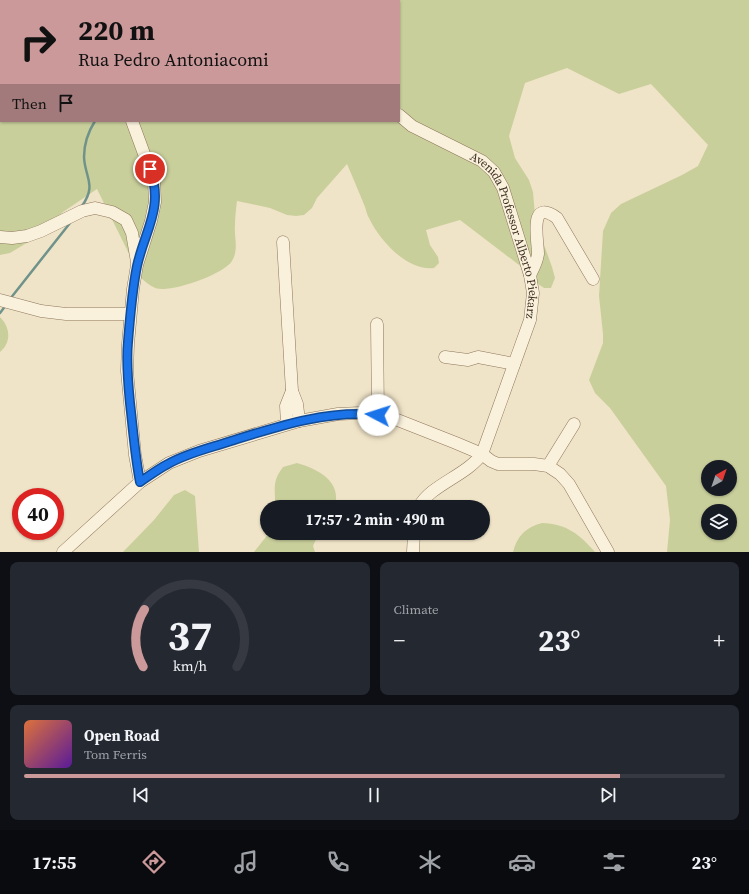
<!DOCTYPE html>
<html lang="en">
<head>
<meta charset="utf-8">
<style>
	body { margin:0; font-family:"Source Serif 4",serif; background:#242831; color:#f1f3f6; height:100vh; display:flex; flex-direction:column; font-size:15px; white-space:nowrap }
	* { box-sizing:border-box; margin:0 }
	p { font-size:13px; color:#9ea1a6 }
	.icon { flex:none; width:22px; height:22px; fill:none; stroke:currentColor; stroke-width:2; stroke-linecap:round; stroke-linejoin:round }
	.map { position:relative; height:552px; overflow:hidden }
	.details { display:flex; flex-direction:column; gap:10px; padding:10px; background:#0d0f14; flex:1 }
	.details>* { flex:none }
	.banner { position:absolute; left:0px; top:0px; width:400px; height:122px; box-shadow:0 1px 3px #0004; background:#cc999b; color:#111; overflow:hidden }
	.needle { width:26px; rotate:40deg }
	.buttons { position:absolute; left:701px; top:460px; display:grid; gap:8px }
	.buttons a { display:grid; place-items:center; width:36px; height:36px; border-radius:50%; background:#171b24; box-shadow:0 1px 3px #0004; font-size:20px }
	.speed { position:absolute; left:12px; top:488px; display:flex; gap:8px; font-size:20px; font-weight:700; text-align:center }
	.speed>* { display:grid; place-content:center; width:52px; height:52px; border-radius:50%; background:#171b24; box-shadow:0 1px 3px #0004; line-height:1 }
	.speed .limit { border:6px solid #d22; background:#fff; color:#111 }
	.pin { position:absolute; display:grid; place-items:center; width:34px; height:34px; color:#fff; margin:-17px; border:2px solid #fff; border-radius:50%; box-shadow:0 1px 4px #0007 }
	.me { position:absolute; width:44px; margin:-22px; rotate:275deg; stroke-linejoin:round; filter:drop-shadow(0 0 3px #0008) }
	.turn { display:flex; align-items:center; gap:14px; height:84px; padding:0 12px; font-size:18px }
	.turn .icon { width:52px; height:52px; stroke-width:2.5 }
	.turn b { display:block; font-size:28px; line-height:34px }
	.then { display:flex; align-items:center; height:38px; padding:0 12px; background:#0003; gap:8px; font-size:15px }
	.big { font-size:30px; font-weight:700; line-height:1.1 }
	.details .widget { flex:1; display:flex; flex-direction:column; justify-content:center; gap:6px; min-width:0; padding:0 14px; border-radius:8px; background:#242831 }
	.details .dial { align-items:center; gap:0 }
	.dial svg { height:104px; overflow:visible; fill:none; stroke:#363941; stroke-width:7; stroke-linecap:round; text-anchor:middle }
	.dial text { fill:#f1f3f6; stroke:none }
	.song { display:flex; align-items:center; gap:12px }
	.cover { width:48px; height:48px; border-radius:6px; background:linear-gradient(135deg,hsl(20 70% 55%),hsl(270 70% 35%)) }
	.played { height:4px; border-radius:2px; background:linear-gradient(90deg,#cc999b 85%,#363941 85%) }
	.keys { display:flex; justify-content:space-around; direction:ltr }
	.heat { display:flex; justify-content:space-between; align-items:center; font-size:22px; direction:ltr }
	.details .tiles { flex:1; display:grid; gap:10px; grid-template-columns:1fr 1fr }
	.widget:last-child { grid-column:span 2 }
	.trip { position:absolute; left:260px; top:500px; width:230px; height:40px; border-radius:20px; background:#171b24; box-shadow:0 1px 3px #0004; font-weight:700; line-height:40px; text-align:center }
	.menu { display:flex; height:64px; justify-content:space-around; align-items:center; background:#090b0e; color:#9ea1a6 }
	.menu .icon { width:28px; height:28px }
	.menu .selected { color:#cc999b }
	.menu b { font-size:18px; color:#f1f3f6 }
	.map>svg:first-child { display:block }
	.green { fill:#c9cf9b; fill-rule:evenodd }
	.lines { fill:none; stroke-linecap:round; stroke-linejoin:round }
	.stream { stroke:#6f938a; stroke-width:2.5 }
	.minor-casing { stroke:#8d765c; stroke-width:13 }
	.minor { stroke:#faf1dc; stroke-width:12 }
	.route-casing { stroke:#114b97; stroke-width:10 }
	.route { stroke:#1a73e8; stroke-width:7 }
	.labels { text-anchor:middle; dominant-baseline:central; stroke-width:4; stroke-linejoin:round; paint-order:stroke }
	.street-label { font-size:12px; fill:#3d2e20; stroke:#f7eed8 }
</style>
</head>
<body>
<div class="map">
<svg width="749" height="552" viewBox="0 0 749 552">
	<rect width="100%" height="100%" fill="#f0e4c8"/>
	<g class="green">
		<path d="M0,0H749V552H667L670,520L666,486L610,408L595,393L589,380L603,343V334L599,296L603,231L611,213L621,204L682,175L698,166L708,145L651,84L619,94L567,68L525,83L509,136L515,158L529,180L533,192L535,215L542,239L552,267L555,278L551,288H544L538,284L519,265L460,220L426,230L430,245L438,257L439,263L434,268C407,271 380,241 369,218C367,215 366,210 365,207C359,192 353,178 347,164L317,198L312,208L304,215L296,216L287,215L270,208L237,201C236,209 235,217 235,225C234,238 239,249 232,261C224,274 177,290 162,289C153,289 148,284 141,278L97,189L63,212L48,227L30,241L10,253L0,255ZM1,1H399V121H1ZM708,467H730V489H708ZM708,511H730V533H708Z"/>
		<path d="M0,317C10,327 12,342 0,352Z"/>
		<path d="M297,463C318,469 342,481 335,507H275C276,489 271,483 283,467Z"/>
		<path d="M185,490L195,496L199,552H123L154,520L174,495Z"/>
		<path d="M542,523C567,524 579,534 595,552H513C517,536 526,527 542,523Z"/>
		<path d="M269,533H319L313,546L315,552H254Z"/>
	</g>
	<g class="lines">
		<g class="stream">
			<path d="M135,1L136,0"/>
			<path d="M82,206C97,185 85,178 84,157C84,144 88,132 95,121"/>
			<path d="M10,299L70,223"/>
			<path d="M0,313L6,305"/>
		</g>
		<defs>
			<g id="minor">
				<path d="M92,0L93,1"/>
				<path d="M341,0L342,1"/>
				<path d="M376,1L377,0"/>
				<path id="s1" d="M399,115L412,126L482,161L494,172L503,188L530,275L533,293L530,320L482,454C466,476 430,485 419,507"/>
				<path d="M132,121L154,181L155,202L151,221L137,265L133,289L128,344L127,371L135,455L140,482"/>
				<path d="M0,237L12,238L27,236L41,231L82,211L95,208L112,212L126,220L132,233L137,262"/>
				<path d="M283,242L292,391L297,404L299,421"/>
				<path d="M530,275C533,269 537,262 538,254C538,240 528,197 557,218L593,279"/>
				<path d="M0,300L41,311L66,314H130"/>
				<path d="M377,324L378,415"/>
				<path d="M445,357L468,360L478,357L514,364"/>
				<path d="M287,424L286,406L292,391"/>
				<path d="M548,466L574,424"/>
				<path d="M63,552L140,482L169,463L199,451L299,421L338,414L360,413L378,415L395,419L456,443L482,454L491,461L498,464H534L548,466L560,474L569,484L608,552"/>
				<path d="M413,552L414,533"/>
			</g>
		</defs>
		<use href="#minor" class="minor-casing"/>
		<use href="#minor" class="minor"/>
	</g>
	<g class="lines">
		<defs>
			<path id="route" d="M150,169C164,208 145,230 137,266C132,291 130,317 128,342C126,362 128,383 130,403C133,429 135,456 140,482C149,476 158,469 168,464C187,453 210,448 231,441C279,426 327,410 378,415"/>
		</defs>
		<use href="#route" class="route-casing"/>
		<use href="#route" class="route"/>
	</g>
	<g class="labels">
		<g class="street-label">
			<text stroke="none"><textPath href="#s1" startOffset="174">Avenida Professor Alberto Piekarz</textPath></text>
		</g>
	</g>
</svg>
<div class="buttons">
<a><svg class="needle" viewBox="-14 -14 28 28"><path d="M0-13l5 13h-10z" fill="#e53935"/><path d="M0 13l5-13h-10z" fill="#9ea1a6"/></svg></a>
<a><svg class="icon" aria-label="layers" viewBox="0 0 24 24"><path d="M12 4l9 5-9 5-9-5zM3 14l9 5 9-5"/></svg></a>
</div>
<div class="speed"><div class="limit">40</div></div>
<div class="pin" style="left:150px;top:169px;background:#d93025"><svg class="icon" aria-label="arrive" viewBox="0 0 24 24"><path d="M6 21V4h12l-3 4 3 4H6"/></svg></div>
<svg class="me" style="left:378px;top:415px" viewBox="-20 -20 40 40"><circle r="19" fill="#fff"/><path d="M0-13L10 11 0 6-10 11z" fill="#1a73e8"/></svg>
<div class="trip">17:57 · 2 min · 490 m</div>
<div class="banner">
<div class="turn"><svg class="icon" aria-label="right" viewBox="0 0 24 24"><path d="M7 20v-9h11M14 6l5 5-5 5"/></svg><div><b>220 m</b>Rua Pedro Antoniacomi</div></div>
<div class="then">Then<svg class="icon" aria-label="arrive" viewBox="0 0 24 24"><path d="M6 21V4h12l-3 4 3 4H6"/></svg></div>
</div>
</div>
<section class="details">
<div class="tiles">
<div class="widget dial"><svg viewBox="0 0 100 80">
<path d="M14 69A42 42 0 1 1 86 69"/>
<path d="M14 69A42 42 0 0 1 15 25" stroke="#cc999b"/>
<text x="50" y="56" font-size="32" font-weight="700">37</text>
<text x="50" y="72" font-size="11">km/h</text>
</svg></div>
<div class="widget"><p>Climate</p>
<div class="heat"><a>−</a><b class="big">23°</b><a>+</a></div>
</div>
<div class="widget">
<div class="song"><i class="cover"></i><div><b>Open Road</b><p>Tom Ferris</p></div></div>
<div class="played"></div>
<div class="keys"><svg class="icon" aria-label="previous" viewBox="0 0 24 24"><path d="M18 5L8 12l10 7zM5 5v14"/></svg><svg class="icon" aria-label="pause" viewBox="0 0 24 24"><path d="M8 5v14M16 5v14"/></svg><svg class="icon" aria-label="next" viewBox="0 0 24 24"><path d="M6 5l10 7-10 7zM19 5v14"/></svg></div>
</div>
</div>
</section>
<nav class="menu">
<b>17:55</b>
<svg class="icon selected" aria-label="directions" viewBox="0 0 24 24"><path d="M12 3l9 9-9 9-9-9zM9 14v-3h6M13 9l2 2-2 2"/></svg>
<svg class="icon" aria-label="music" viewBox="0 0 24 24"><path d="M9 18V5l10-2v13"/><circle cx="6" cy="18" r="3"/><circle cx="16" cy="16" r="3"/></svg>
<svg class="icon" aria-label="phone" viewBox="0 0 24 24"><path d="M5 4h4l2 5-3 2q2 4 5 5l2-3 5 2v4C11 20 4 13 5 4z"/></svg>
<svg class="icon" aria-label="climate" viewBox="0 0 24 24"><path d="M12 3v18M4 7l16 10M4 17L20 7"/></svg>
<svg class="icon" aria-label="car" viewBox="0 0 24 24"><path d="M5 17H2v-5l4-1 3-4h7l3 4 3 1v5h-3M9 17h6M6 11h13"/><circle cx="7" cy="17" r="2"/><circle cx="17" cy="17" r="2"/></svg>
<svg class="icon" aria-label="filters" viewBox="0 0 24 24"><path d="M4 7h16M4 17h16"/><circle cx="9" cy="7" r="2"/><circle cx="15" cy="17" r="2"/></svg>
<b>23°</b>
</nav>
</body>
</html>
